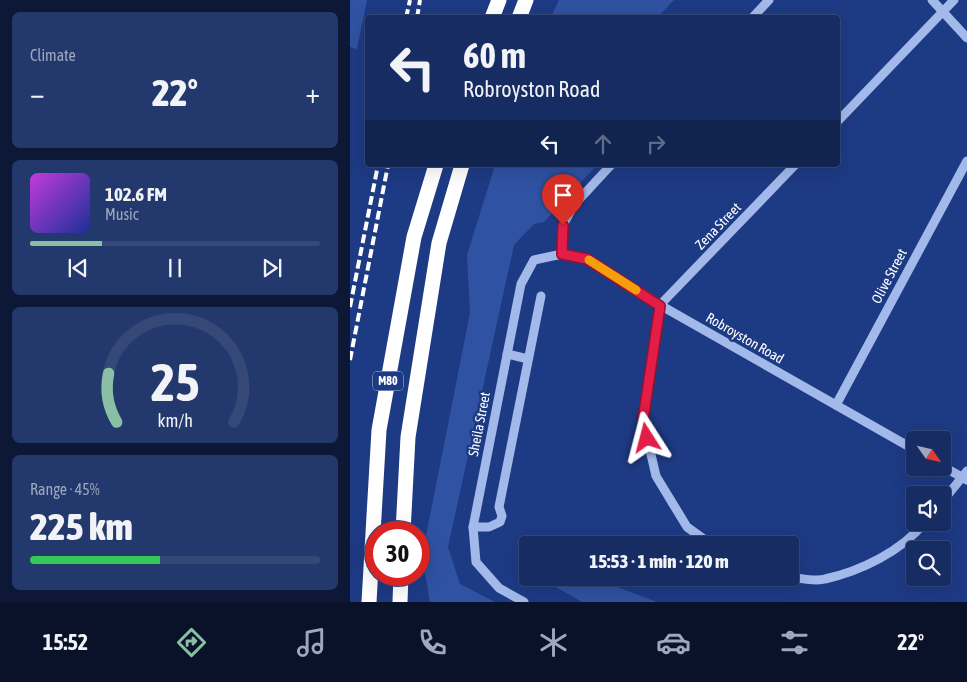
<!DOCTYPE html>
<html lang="en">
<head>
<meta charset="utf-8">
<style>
	body { margin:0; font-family:"Asap Condensed",sans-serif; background:#23386c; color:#f1f3f6; height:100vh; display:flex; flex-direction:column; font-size:19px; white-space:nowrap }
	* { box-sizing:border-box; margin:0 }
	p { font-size:16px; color:#9ea7be }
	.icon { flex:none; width:28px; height:28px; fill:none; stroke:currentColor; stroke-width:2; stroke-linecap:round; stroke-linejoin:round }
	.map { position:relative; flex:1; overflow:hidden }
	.side { display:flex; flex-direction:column; gap:12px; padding:12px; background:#0c1836; width:350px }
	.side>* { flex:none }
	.top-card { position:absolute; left:15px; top:15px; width:475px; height:152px; border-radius:5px; box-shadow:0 5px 20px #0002,0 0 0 1px #354878; background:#162c63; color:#f1f3f6; overflow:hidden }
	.needle { width:32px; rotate:124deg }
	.tools { position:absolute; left:556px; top:431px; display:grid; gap:10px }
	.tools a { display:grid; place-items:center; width:45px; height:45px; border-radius:5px; background:#162c63; box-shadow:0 5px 20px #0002,0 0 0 1px #354878; font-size:25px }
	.speed { position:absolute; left:15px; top:521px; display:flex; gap:10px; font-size:25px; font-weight:700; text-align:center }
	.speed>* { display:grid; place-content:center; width:65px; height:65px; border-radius:50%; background:#162c63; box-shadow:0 5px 20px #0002,0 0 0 1px #354878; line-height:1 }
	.speed .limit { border:8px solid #d22; background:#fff; color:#111 }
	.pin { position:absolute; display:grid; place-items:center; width:42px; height:42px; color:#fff; margin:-51px -21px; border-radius:50% 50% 50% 0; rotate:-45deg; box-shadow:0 0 5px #0007 }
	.pin .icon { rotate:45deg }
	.me { position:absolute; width:55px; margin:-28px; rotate:351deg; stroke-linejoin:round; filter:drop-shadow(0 0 4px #0008) }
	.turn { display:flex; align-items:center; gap:18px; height:105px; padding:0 15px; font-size:22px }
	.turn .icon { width:65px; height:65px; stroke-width:2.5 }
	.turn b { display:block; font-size:35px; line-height:42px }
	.lanes { display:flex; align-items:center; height:48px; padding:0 15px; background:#0003; justify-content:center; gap:25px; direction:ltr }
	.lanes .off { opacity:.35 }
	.big { font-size:38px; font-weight:800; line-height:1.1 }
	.side .card { flex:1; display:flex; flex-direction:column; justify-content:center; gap:8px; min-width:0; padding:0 18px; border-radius:8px; background:#23386c }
	.side .dial { align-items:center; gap:0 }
	.dial svg { height:130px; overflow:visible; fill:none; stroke:#354878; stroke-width:7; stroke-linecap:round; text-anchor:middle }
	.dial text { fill:#f1f3f6; stroke:none }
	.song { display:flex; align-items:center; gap:15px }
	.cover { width:60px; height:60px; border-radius:8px; background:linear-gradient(135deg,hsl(290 70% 55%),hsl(230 70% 35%)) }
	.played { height:5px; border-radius:2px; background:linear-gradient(90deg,#8abfa5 25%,#354878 25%) }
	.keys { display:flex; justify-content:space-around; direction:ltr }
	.heat { display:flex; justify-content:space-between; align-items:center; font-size:28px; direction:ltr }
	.charge { height:8px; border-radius:4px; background:linear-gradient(90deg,#34c759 45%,#354878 0) }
	.trip { position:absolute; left:169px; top:536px; width:280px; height:50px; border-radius:5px; background:#162c63; box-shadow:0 5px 20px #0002,0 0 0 1px #354878; font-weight:800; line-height:50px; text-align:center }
	.menu { display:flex; height:80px; justify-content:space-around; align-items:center; background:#091228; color:#9ea7be }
	.menu .icon { width:35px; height:35px }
	.menu .selected { color:#8abfa5 }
	.menu b { font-size:22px; color:#f1f3f6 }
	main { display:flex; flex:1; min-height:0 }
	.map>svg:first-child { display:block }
	.green { fill:#3052a2 }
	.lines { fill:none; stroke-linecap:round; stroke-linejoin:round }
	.minor { stroke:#a3b9ea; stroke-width:9 }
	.highway { stroke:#fff; stroke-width:15 }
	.rail { stroke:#fff; stroke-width:4; stroke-dasharray:9 4; stroke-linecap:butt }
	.route-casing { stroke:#92132f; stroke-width:12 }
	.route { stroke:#e11d48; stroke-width:9 }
	.slow { stroke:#f59e0b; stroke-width:9 }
	.labels { text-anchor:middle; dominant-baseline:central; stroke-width:5; stroke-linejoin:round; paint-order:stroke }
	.shield { fill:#1d3a84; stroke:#bbc4da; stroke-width:1 }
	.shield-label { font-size:12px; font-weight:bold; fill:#fff }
	.street-label { font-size:14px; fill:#fff; stroke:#1d3a84 }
</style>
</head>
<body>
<main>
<section class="side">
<div class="card"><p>Climate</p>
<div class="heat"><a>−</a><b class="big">22°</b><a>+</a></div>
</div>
<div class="card">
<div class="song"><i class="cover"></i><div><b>102.6 FM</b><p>Music</p></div></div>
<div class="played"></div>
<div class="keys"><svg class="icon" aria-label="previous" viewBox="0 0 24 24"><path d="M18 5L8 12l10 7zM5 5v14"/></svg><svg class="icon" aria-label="pause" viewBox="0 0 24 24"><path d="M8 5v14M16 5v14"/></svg><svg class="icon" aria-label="next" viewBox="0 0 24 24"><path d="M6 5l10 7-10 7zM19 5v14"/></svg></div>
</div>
<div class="card dial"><svg viewBox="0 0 100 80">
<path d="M14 69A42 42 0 1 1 86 69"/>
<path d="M14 69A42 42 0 0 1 9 39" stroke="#8abfa5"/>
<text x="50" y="56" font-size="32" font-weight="700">25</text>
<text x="50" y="72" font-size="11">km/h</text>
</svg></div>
<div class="card"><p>Range · 45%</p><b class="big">225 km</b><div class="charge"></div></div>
</section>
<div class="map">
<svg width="617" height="602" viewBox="0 0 617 602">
	<rect width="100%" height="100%" fill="#1d3a84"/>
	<g class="green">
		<path d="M0,0H17L7,49L0,47Z"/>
		<path d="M209,0H324L308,17H201Z"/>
		<path d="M145,165H247L194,222L184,224L164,245L98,547L110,584L145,602H80L72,556L120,313L117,255Z"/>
		<path d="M190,578H243L307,602H232Z"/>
	</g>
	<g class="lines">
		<g class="minor">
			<path d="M582,0L617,38"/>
			<path d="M402,18L419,0"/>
			<path d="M488,121L604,0"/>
			<path d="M212,254L213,225L224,205L261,165"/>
			<path d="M157,354L178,359"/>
			<path d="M486,405L617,161"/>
			<path d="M592,466L617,480"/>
			<path d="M592,502L617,471"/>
			<path d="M123,527H139L150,522L152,516L149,507L191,296"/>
			<path d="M362,545L337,527L306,476L293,420L310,305L445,165"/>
			<path d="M440,577C451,578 465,582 475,579C511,571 552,551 575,522"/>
			<path d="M174,602L149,588L126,562L123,527L171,284L184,260L212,254L237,259L310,305L565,450"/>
		</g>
		<g class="highway">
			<path d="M142,18L149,0"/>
			<path d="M169,18L176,0"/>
			<path d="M53,532L58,437L89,243L112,165"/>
			<path d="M19,602L29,430L64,237L86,165"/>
			<path d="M50,602L51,575"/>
		</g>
		<g class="rail">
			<path d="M56,18L60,0"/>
			<path d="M67,18L70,0"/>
			<path d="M0,307L28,165"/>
			<path d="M0,360L38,165"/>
		</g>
	</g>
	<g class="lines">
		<defs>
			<path id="route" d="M213,225L212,254L237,259L310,306L293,420L297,438"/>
		</defs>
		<use href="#route" class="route-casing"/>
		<use href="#route" class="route"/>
		<path class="slow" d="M239,260L286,290"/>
	</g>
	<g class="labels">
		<rect class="shield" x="23" y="371.5" width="30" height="19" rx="4"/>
		<g class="shield-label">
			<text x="38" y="381">M80</text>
		</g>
		<g class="street-label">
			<text transform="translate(368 226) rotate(-46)">Zena Street</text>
			<text transform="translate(539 276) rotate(-62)">Olive Street</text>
			<text transform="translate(395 338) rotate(30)">Robroyston Road</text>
			<text transform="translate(129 424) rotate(-79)">Sheila Street</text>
		</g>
	</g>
</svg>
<div class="tools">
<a><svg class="needle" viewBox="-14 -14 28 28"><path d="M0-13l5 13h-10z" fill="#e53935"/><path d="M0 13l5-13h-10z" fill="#9ea7be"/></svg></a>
<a><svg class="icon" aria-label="sound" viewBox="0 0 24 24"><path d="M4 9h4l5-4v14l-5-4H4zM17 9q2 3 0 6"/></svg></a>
<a><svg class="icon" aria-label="search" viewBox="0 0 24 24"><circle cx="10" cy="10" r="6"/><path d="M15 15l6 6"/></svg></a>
</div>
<div class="speed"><div class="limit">30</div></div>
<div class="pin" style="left:213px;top:225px;background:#d93025"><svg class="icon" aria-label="arrive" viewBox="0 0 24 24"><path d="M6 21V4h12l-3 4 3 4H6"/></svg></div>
<svg class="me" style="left:297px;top:438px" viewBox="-20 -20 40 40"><path d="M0-17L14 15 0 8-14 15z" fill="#e11d48" stroke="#fff" stroke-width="4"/></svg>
<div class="trip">15:53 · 1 min · 120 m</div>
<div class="top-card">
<div class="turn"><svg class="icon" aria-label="left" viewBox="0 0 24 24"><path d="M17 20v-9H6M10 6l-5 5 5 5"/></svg><div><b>60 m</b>Robroyston Road</div></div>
<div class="lanes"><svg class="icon" aria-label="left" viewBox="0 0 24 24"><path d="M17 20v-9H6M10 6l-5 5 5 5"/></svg><svg class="icon off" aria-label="ahead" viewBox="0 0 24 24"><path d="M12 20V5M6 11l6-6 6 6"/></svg><svg class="icon off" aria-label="right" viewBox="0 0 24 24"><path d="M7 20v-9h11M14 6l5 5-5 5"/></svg></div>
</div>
</div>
</main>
<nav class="menu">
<b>15:52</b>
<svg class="icon selected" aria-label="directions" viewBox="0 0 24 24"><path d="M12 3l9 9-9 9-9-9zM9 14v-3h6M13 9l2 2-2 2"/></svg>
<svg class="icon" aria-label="music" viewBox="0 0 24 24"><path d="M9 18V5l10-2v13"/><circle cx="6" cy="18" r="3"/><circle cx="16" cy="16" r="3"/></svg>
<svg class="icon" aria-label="phone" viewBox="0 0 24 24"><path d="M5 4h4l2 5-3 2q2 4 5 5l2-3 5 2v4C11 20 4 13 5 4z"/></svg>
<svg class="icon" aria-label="climate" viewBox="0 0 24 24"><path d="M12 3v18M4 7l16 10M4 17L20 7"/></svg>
<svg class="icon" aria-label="car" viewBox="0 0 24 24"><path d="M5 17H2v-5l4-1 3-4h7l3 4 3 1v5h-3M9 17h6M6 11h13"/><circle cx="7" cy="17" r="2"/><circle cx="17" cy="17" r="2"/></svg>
<svg class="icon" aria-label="filters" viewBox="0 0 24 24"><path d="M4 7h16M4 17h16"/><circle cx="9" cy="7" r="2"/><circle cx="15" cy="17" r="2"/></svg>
<b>22°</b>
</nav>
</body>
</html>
